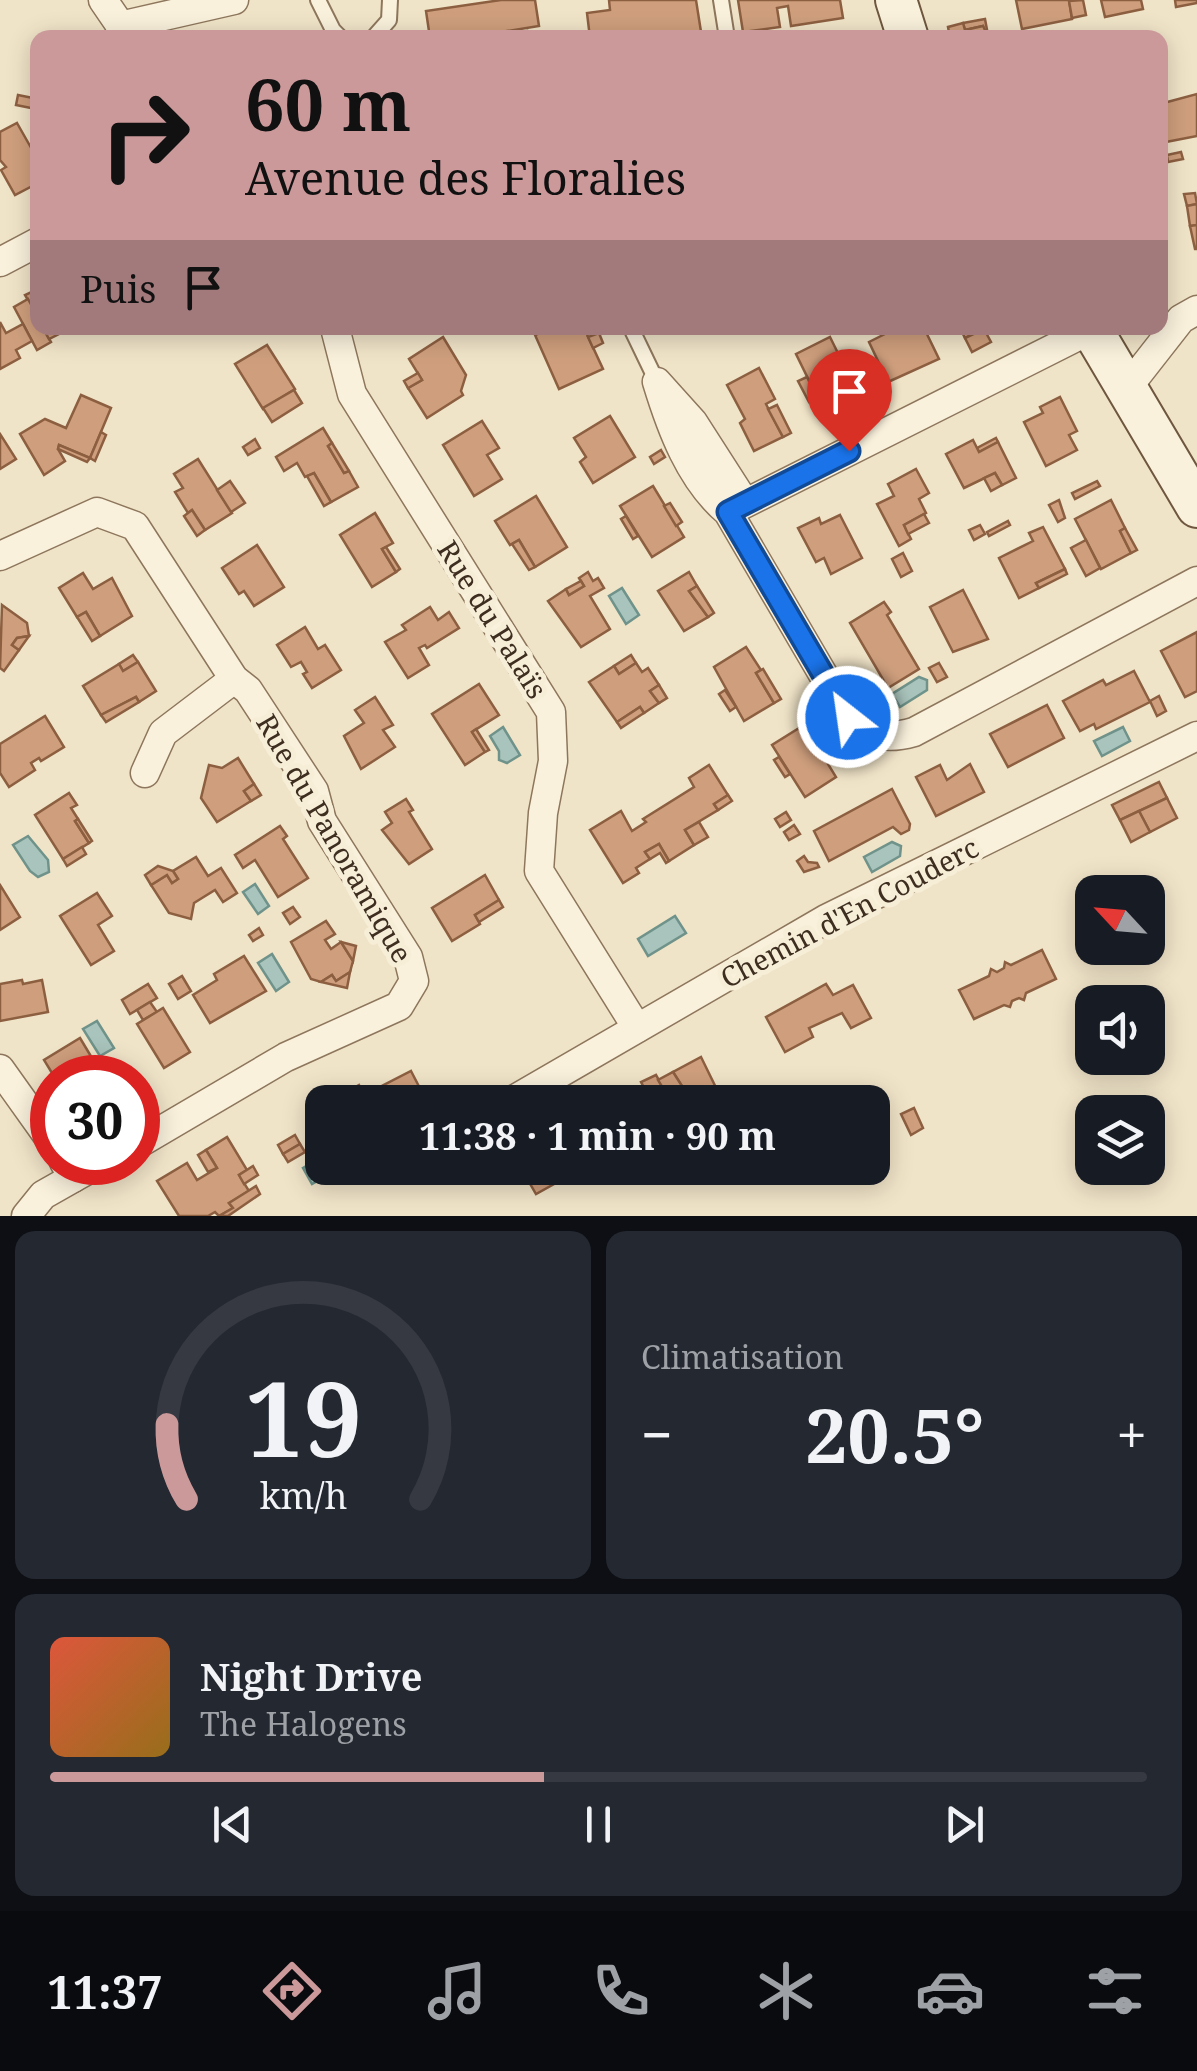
<!DOCTYPE html>
<html lang="fr">
<head>
<meta charset="utf-8">
<style>
	body { margin:0; font-family:"Noto Serif",serif; background:#242831; color:#f1f3f6; height:100vh; display:flex; flex-direction:column; font-size:38px; white-space:nowrap }
	* { box-sizing:border-box; margin:0 }
	p { font-size:32px; color:#9ea1a6 }
	.icon { flex:none; width:55px; height:55px; fill:none; stroke:currentColor; stroke-width:2; stroke-linecap:round; stroke-linejoin:round }
	.map { position:relative; height:1216px; overflow:hidden }
	.drawer { display:flex; flex-direction:column; gap:15px; padding:15px; background:#0d0f14; flex:1 }
	.drawer>* { flex:none }
	.banner { position:absolute; left:30px; top:30px; width:1138px; height:305px; border-radius:20px; box-shadow:0 5px 25px #0003; background:#cc999b; color:#111; overflow:hidden }
	.needle { width:65px; rotate:296deg }
	.fabs { position:absolute; left:1075px; top:875px; display:grid; gap:20px }
	.fabs a { display:grid; place-items:center; width:90px; height:90px; border-radius:20px; background:#171b24; box-shadow:0 5px 25px #0003; font-size:50px }
	.speed { position:absolute; left:30px; top:1055px; display:flex; gap:20px; font-size:50px; font-weight:700; text-align:center }
	.speed>* { display:grid; place-content:center; width:130px; height:130px; border-radius:50%; background:#171b24; box-shadow:0 5px 25px #0003; line-height:1 }
	.speed .limit { border:15px solid #d22; background:#fff; color:#111 }
	.pin { position:absolute; display:grid; place-items:center; width:85px; height:85px; color:#fff; margin:-102px -42px; border-radius:50% 50% 50% 0; rotate:-45deg; box-shadow:0 0 10px #0007 }
	.pin .icon { rotate:45deg }
	.me { position:absolute; width:110px; margin:-55px; rotate:330deg; stroke-linejoin:round; filter:drop-shadow(0 0 8px #0008) }
	.turn { display:flex; align-items:center; gap:35px; height:210px; padding:0 50px; font-size:45px }
	.turn .icon { width:130px; height:130px; stroke-width:2.5 }
	.turn b { display:block; font-size:70px; line-height:85px }
	.then { display:flex; align-items:center; height:95px; padding:0 50px; background:#0003; gap:20px; font-size:38px }
	.big { font-size:75px; font-weight:700; line-height:1.1 }
	.drawer .tile { flex:1; display:flex; flex-direction:column; justify-content:center; gap:15px; min-width:0; padding:0 35px; border-radius:20px; background:#242831 }
	.drawer .dial { align-items:center; gap:0 }
	.dial svg { height:260px; overflow:visible; fill:none; stroke:#363941; stroke-width:7; stroke-linecap:round; text-anchor:middle }
	.dial text { fill:#f1f3f6; stroke:none }
	.song { display:flex; align-items:center; gap:30px }
	.cover { width:120px; height:120px; border-radius:15px; background:linear-gradient(135deg,hsl(10 70% 55%),hsl(40 70% 35%)) }
	.played { height:10px; border-radius:5px; background:linear-gradient(90deg,#cc999b 45%,#363941 45%) }
	.keys { display:flex; justify-content:space-around; direction:ltr }
	.heat { display:flex; justify-content:space-between; align-items:center; font-size:55px; direction:ltr }
	.drawer .tiles { flex:1; display:grid; gap:15px; grid-template-columns:1fr 1fr }
	.tile:last-child { grid-column:span 2 }
	.trip { position:absolute; left:305px; top:1085px; width:585px; height:100px; border-radius:20px; background:#171b24; box-shadow:0 5px 25px #0003; font-weight:700; line-height:100px; text-align:center }
	.menu { display:flex; height:160px; justify-content:space-around; align-items:center; background:#090b0e; color:#9ea1a6 }
	.menu .icon { width:70px; height:70px }
	.menu .current { color:#cc999b }
	.menu b { font-size:45px; color:#f1f3f6 }
	.map>svg:first-child { display:block }
	.water { fill:#a9c4bc; stroke:#6f938a; stroke-width:2.5 }
	.building { fill:#cf9f7d; stroke:#8d5f41; stroke-width:2.5 }
	.lines { fill:none; stroke-linecap:round; stroke-linejoin:round }
	.lane-casing { stroke:#8d765c; stroke-width:18 }
	.street-casing { stroke:#8d765c; stroke-width:31 }
	.secondary-casing { stroke:#6f573f; stroke-width:44 }
	.lane { stroke:#faf1dc; stroke-width:14 }
	.street { stroke:#faf1dc; stroke-width:28 }
	.secondary { stroke:#faf1dc; stroke-width:40 }
	.route-casing { stroke:#114b97; stroke-width:25 }
	.route { stroke:#1a73e8; stroke-width:18 }
	.labels { text-anchor:middle; dominant-baseline:central; stroke-width:10; stroke-linejoin:round; paint-order:stroke }
	.street-label { font-size:28px; fill:#3d2e20; stroke:#f7eed8 }
</style>
</head>
<body>
<div class="map">
<svg width="1197" height="1216" viewBox="0 0 1197 1216">
	<rect width="100%" height="100%" fill="#f0e4c8"/>
	<g class="water">
		<path d="M622,588L639,615L626,624L609,596Z"/>
		<path d="M919,677L927,680V690L900,707L892,694Z"/>
		<path d="M503,727L520,755L507,763L499,760V751L490,736Z"/>
		<path d="M1123,727L1130,741L1102,756L1094,741Z"/>
		<path d="M28,836L48,860L49,872L38,877L30,871L13,845Z"/>
		<path d="M892,842L901,846L900,856L872,872L864,857Z"/>
		<path d="M255,884L269,906L258,914L243,892Z"/>
		<path d="M675,916L686,933L648,956L638,939Z"/>
		<path d="M272,954L289,982L276,991L258,963Z"/>
		<path d="M97,1021L114,1048L100,1056L83,1029Z"/>
		<path d="M322,1157V1168H340L312,1184L303,1168Z"/>
	</g>
	<g class="building">
		<path d="M501,0H535L539,26L463,38H430L426,11Z"/>
		<path d="M609,0H696L702,38H590L587,13L610,10Z"/>
		<path d="M738,0H840L843,18L791,26L788,6L777,8L780,27L743,32Z"/>
		<path d="M1016,0H1069L1072,19L1022,29Z"/>
		<path d="M1083,0L1086,15L1072,18L1069,1Z"/>
		<path d="M1101,0H1141L1143,9L1105,17Z"/>
		<path d="M1175,0H1197V3L1176,7Z"/>
		<path d="M985,19L988,35H985L983,26L965,30L963,23Z"/>
		<path d="M963,23L965,30L983,26L989,38H950L948,27Z"/>
		<path d="M527,31V35L513,38H485Z"/>
		<path d="M1197,94V136L1166,142L1160,104Z"/>
		<path d="M18,95L33,98L31,108L16,105Z"/>
		<path d="M17,123L38,160V183L15,195L1,170L6,167L0,160V132Z"/>
		<path d="M1181,152L1183,159L1168,162L1167,155Z"/>
		<path d="M1195,193L1197,204L1187,206L1184,194Z"/>
		<path d="M1197,204V225L1190,226L1187,206Z"/>
		<path d="M1197,225V249H1195L1190,226Z"/>
		<path d="M38,289V317L25,295Z"/>
		<path d="M28,299L38,317V328H43L51,342L37,350L14,307Z"/>
		<path d="M0,322L6,333L23,324L32,341L16,350L20,358L0,369Z"/>
		<path d="M43,328H71L49,339Z"/>
		<path d="M552,328H584L603,369L559,389L535,335Z"/>
		<path d="M897,328H924L939,359L888,382L869,342Z"/>
		<path d="M960,328H1001L987,334L984,329L965,338Z"/>
		<path d="M984,329L991,342L972,352L965,338Z"/>
		<path d="M599,333L603,343L593,348L588,337Z"/>
		<path d="M443,337L466,375L461,391L463,395L427,418L408,388L422,380L409,359Z"/>
		<path d="M830,337L860,398L826,415L796,354Z"/>
		<path d="M267,345L295,389L263,409L235,364Z"/>
		<path d="M759,368L775,399L766,404L783,437L754,451L740,423L745,419L727,385Z"/>
		<path d="M418,373L422,380L408,388L404,381Z"/>
		<path d="M807,377L817,398L809,402L798,381Z"/>
		<path d="M294,390L302,403L272,422L263,408Z"/>
		<path d="M81,395L111,408L90,458L59,445L58,449L65,461L44,475L20,434L45,419L66,428Z"/>
		<path d="M1060,397L1077,431L1069,435L1077,450L1046,466L1024,422L1043,413L1040,407Z"/>
		<path d="M777,405L791,433L783,437L768,409Z"/>
		<path d="M610,416L635,457L593,483L580,462L586,457L574,438Z"/>
		<path d="M482,421L499,448L487,455L502,479L474,496L443,445Z"/>
		<path d="M323,428L332,443L328,446L344,473L349,471L358,487L331,502L314,473L305,477L297,463L284,471L276,457Z"/>
		<path d="M101,432L106,435L95,461L90,458Z"/>
		<path d="M0,434L16,459L0,469Z"/>
		<path d="M996,438L998,442L979,452L977,448Z"/>
		<path d="M255,439L260,448L248,455L243,447Z"/>
		<path d="M973,440L979,452L998,442L1016,478L1002,485L995,473L964,488L946,454Z"/>
		<path d="M332,443L349,471L344,473L328,446Z"/>
		<path d="M59,445L90,458L87,462L58,449Z"/>
		<path d="M661,450L665,457L654,464L650,457Z"/>
		<path d="M198,459L232,513L205,530L192,510L188,513L175,492L183,488L174,474Z"/>
		<path d="M916,469L929,493L919,499L926,513L904,525L911,539L899,546L877,504L894,496L888,484Z"/>
		<path d="M314,473L331,502L324,506L307,476Z"/>
		<path d="M995,473L1002,485L991,491L984,478Z"/>
		<path d="M230,481L245,503L231,512L217,490Z"/>
		<path d="M1097,481L1100,486L1075,499L1072,493Z"/>
		<path d="M653,486L684,537L652,557L620,506Z"/>
		<path d="M536,496L567,547L535,567L519,540L510,545L495,521Z"/>
		<path d="M1059,500L1065,518L1058,522L1049,505Z"/>
		<path d="M1111,500L1125,528L1120,531L1131,553L1101,569L1075,519Z"/>
		<path d="M670,503L682,522L676,526L664,506Z"/>
		<path d="M192,510L205,530L197,536L184,516Z"/>
		<path d="M375,513L393,543L382,549L396,572L372,587L340,535Z"/>
		<path d="M924,514L929,523L908,534L904,525Z"/>
		<path d="M840,515L862,558L831,574L824,558L816,562L798,528L819,518L821,524Z"/>
		<path d="M626,516L638,536L633,539L621,519Z"/>
		<path d="M1008,521L1010,525L989,536L987,532Z"/>
		<path d="M980,525L985,534L974,540L969,530Z"/>
		<path d="M1043,527L1065,569L1036,583L1039,588L1019,598L999,558L1033,541L1029,533Z"/>
		<path d="M1125,528L1137,550L1131,553L1120,531Z"/>
		<path d="M519,540L535,567L529,570L512,544Z"/>
		<path d="M1086,540L1100,568L1086,576L1071,548Z"/>
		<path d="M257,545L284,587L254,606L244,591L239,594L222,568Z"/>
		<path d="M386,547L400,569L396,572L382,549Z"/>
		<path d="M903,553L912,571L901,577L892,559Z"/>
		<path d="M1065,569L1067,574L1039,588L1036,583Z"/>
		<path d="M588,572L593,581L598,578L604,588L590,596L610,629L581,647L548,601L566,589L569,595L584,586L579,578Z"/>
		<path d="M689,572L697,586L689,591L708,617L684,631L658,591Z"/>
		<path d="M83,573L93,589L112,578L132,616L100,636L86,612L77,617L59,588Z"/>
		<path d="M581,581L584,586L569,595L566,589Z"/>
		<path d="M697,586L714,613L708,617L689,591Z"/>
		<path d="M963,590L988,639L953,652L930,607Z"/>
		<path d="M884,602L891,612L887,615L919,669L888,688L850,623Z"/>
		<path d="M2,605L27,623L29,636L17,638L12,645L19,650L4,671L0,668Z"/>
		<path d="M430,607L438,620L449,612L459,628L427,648L425,645L419,648L429,665L408,678L385,642L406,630L402,625Z"/>
		<path d="M86,612L100,636L92,641L77,617Z"/>
		<path d="M305,627L318,649L325,645L341,670L312,688L303,674L307,672L301,662L291,667L277,645Z"/>
		<path d="M1197,632V691L1185,697L1161,651Z"/>
		<path d="M29,636L19,650L12,645L17,638Z"/>
		<path d="M746,647L761,670L756,673L774,703L744,721L714,667Z"/>
		<path d="M133,655L138,662L123,671L119,664Z"/>
		<path d="M631,655L636,663L619,674L614,666Z"/>
		<path d="M138,662L156,691L139,702L136,697L101,715L83,686L119,664L123,671Z"/>
		<path d="M636,663L642,672L648,668L659,685L650,691L659,703L644,713L640,707L617,722L589,682L614,666L619,674Z"/>
		<path d="M939,663L947,677L937,682L929,668Z"/>
		<path d="M763,669L781,699L774,703L756,673Z"/>
		<path d="M1134,671L1150,702L1096,729L1094,724L1080,731L1063,701L1103,680L1106,685Z"/>
		<path d="M479,684L499,715L472,732L485,752L465,765L432,714Z"/>
		<path d="M659,685L667,698L659,703L650,691Z"/>
		<path d="M725,690L736,707L730,711L719,694Z"/>
		<path d="M1159,696L1166,711L1157,716L1150,701Z"/>
		<path d="M136,697L139,702L106,722L101,715Z"/>
		<path d="M375,697L393,725L383,730L395,747L361,769L344,736L364,723L355,710Z"/>
		<path d="M1047,705L1064,738L1008,767L990,734Z"/>
		<path d="M640,707L644,713L621,728L617,722Z"/>
		<path d="M45,716L64,747L41,761L39,758L31,763L35,770L9,787L0,773V744Z"/>
		<path d="M804,725L836,777L805,797L772,745Z"/>
		<path d="M476,729L489,750L485,752L472,732Z"/>
		<path d="M816,734L827,752L822,755L811,737Z"/>
		<path d="M779,757L790,774L785,777L774,760Z"/>
		<path d="M238,758L254,784L244,791L251,801L217,822L201,798L209,765L222,768Z"/>
		<path d="M970,764L984,792L936,816L916,777L940,765L947,780Z"/>
		<path d="M709,765L728,795L714,804L718,810L685,830L694,845L669,861L659,844L645,852L650,859L636,868L639,873L623,883L590,830L621,811L632,831L646,822L643,819L694,787L689,778Z"/>
		<path d="M1159,782L1167,798L1120,820L1112,805Z"/>
		<path d="M254,784L261,795L251,801L244,791Z"/>
		<path d="M892,789L910,824L909,830L901,834L893,827L829,861L814,831Z"/>
		<path d="M69,793L77,805L71,808L78,819L75,821L89,843L63,859L35,815Z"/>
		<path d="M728,795L732,801L718,810L714,804Z"/>
		<path d="M1167,798L1177,818L1150,832L1139,811Z"/>
		<path d="M406,799L413,810L409,812L432,849L409,864L382,830L392,823L385,812Z"/>
		<path d="M1139,811L1150,832L1131,842L1120,820Z"/>
		<path d="M786,812L791,820L780,827L775,819Z"/>
		<path d="M78,819L92,841L89,843L75,821Z"/>
		<path d="M699,822L708,837L694,845L685,830Z"/>
		<path d="M794,825L800,834L789,840L784,832Z"/>
		<path d="M280,826L287,836L283,839L308,878L278,897L255,860L243,868L235,855Z"/>
		<path d="M659,844L669,861L666,863L660,853L650,859L645,852Z"/>
		<path d="M82,847L86,854L67,866L63,859Z"/>
		<path d="M804,856L808,862L817,863L819,867L804,872L797,861Z"/>
		<path d="M196,857L208,876L221,868L237,893L223,902L215,890L194,903L191,919L169,913L151,885L167,875L172,883L178,879L173,871Z"/>
		<path d="M158,866L173,871L178,879L172,883L167,875L151,885L145,875Z"/>
		<path d="M485,875L499,900L475,915L480,924L452,941L432,908Z"/>
		<path d="M0,885L20,917L0,930Z"/>
		<path d="M97,893L112,916L98,925L114,951L91,965L60,916Z"/>
		<path d="M499,900L503,907L479,922L475,915Z"/>
		<path d="M293,907L300,917L290,924L283,913Z"/>
		<path d="M326,921L335,934L325,940L331,949L341,942L353,961L350,972L336,981L332,975L321,982L311,979L291,942Z"/>
		<path d="M259,928L263,935L253,941L249,935Z"/>
		<path d="M341,942L356,946L353,961Z"/>
		<path d="M1042,950L1056,979L1026,993L1024,1000L1019,998L1012,1001L1010,1007L1004,1005L974,1019L959,990L989,976L991,969L997,972L1004,968L1005,962L1011,965Z"/>
		<path d="M244,956L266,991L210,1023L193,995L217,980L214,974Z"/>
		<path d="M350,972L347,988L321,982L332,975L336,981Z"/>
		<path d="M182,976L191,991L178,999L169,984Z"/>
		<path d="M22,980L23,984L42,980L48,1012L0,1021V984Z"/>
		<path d="M148,984L157,998L130,1014L122,1000Z"/>
		<path d="M826,984L833,995L853,985L871,1018L851,1028L842,1013L809,1028L813,1037L785,1052L766,1017Z"/>
		<path d="M150,1002L157,1012L143,1020L137,1010Z"/>
		<path d="M163,1008L190,1052L164,1068L137,1024Z"/>
		<path d="M80,1038L104,1078H55L44,1060Z"/>
		<path d="M701,1057L723,1102H652L641,1082L656,1075L667,1095L682,1086L673,1072Z"/>
		<path d="M411,1071L427,1102H336L339,1101L338,1097L359,1085L364,1095Z"/>
		<path d="M673,1072L682,1086L667,1095L658,1080Z"/>
		<path d="M914,1108L923,1128L911,1135L901,1114Z"/>
		<path d="M295,1135L300,1144L283,1154L278,1145Z"/>
		<path d="M227,1137L247,1170L239,1175L249,1191L229,1203L233,1208L219,1216L215,1212L208,1216H179L157,1181L187,1163L197,1180L217,1168L206,1150Z"/>
		<path d="M300,1144L305,1152L288,1162L283,1154Z"/>
		<path d="M206,1150L217,1168L208,1172L198,1155Z"/>
		<path d="M253,1166L258,1175L244,1184L239,1175Z"/>
		<path d="M521,1168H583L536,1194Z"/>
		<path d="M256,1186L260,1194L228,1216H219L233,1208L229,1203Z"/>
	</g>
	<g class="lines">
		<defs>
			<g id="lane">
				<path d="M318,0L333,30L341,38"/>
				<path d="M721,0L727,38"/>
				<path d="M373,38L389,20L390,0"/>
				<path d="M631,328L657,382"/>
			</g>
			<g id="street">
				<path d="M103,0L129,38"/>
				<path d="M120,26L234,0"/>
				<path d="M0,262L38,242"/>
				<path d="M335,328L352,394L551,712L553,761L543,813L539,871L637,1028"/>
				<path d="M1127,388L1181,319L1197,310"/>
				<path d="M745,503L693,422L657,382C671,428 690,480 728,512L848,717C870,736 886,740 914,732L1197,581"/>
				<path d="M730,511L1094,328"/>
				<path d="M0,556L97,512L135,526L234,679L248,690L314,791L322,821L408,957L414,981L399,1006L286,1057L138,1144"/>
				<path d="M145,773L163,733L234,679"/>
				<path d="M0,1069L52,1142"/>
				<path d="M510,1102L826,919L1197,736"/>
				<path d="M73,1178L102,1162"/>
				<path d="M26,1216L43,1195L73,1178L64,1162"/>
			</g>
			<g id="secondary">
				<path d="M896,0L908,38"/>
				<path d="M1091,328L1197,507"/>
			</g>
		</defs>
		<use href="#lane" class="lane-casing"/>
		<use href="#street" class="street-casing"/>
		<use href="#secondary" class="secondary-casing"/>
		<use href="#lane" class="lane"/>
		<use href="#street" class="street"/>
		<use href="#secondary" class="secondary"/>
	</g>
	<g class="lines">
		<defs>
			<path id="route" d="M848,717L728,512L849,451"/>
		</defs>
		<use href="#route" class="route-casing"/>
		<use href="#route" class="route"/>
	</g>
	<g class="labels">
		<g class="street-label">
			<text transform="translate(493 619) rotate(58)">Rue du Palaïs</text>
			<text transform="translate(335 838) rotate(60)">Rue du Panoramique</text>
			<text transform="translate(849 912) rotate(-28)">Chemin d'En Couderc</text>
		</g>
	</g>
</svg>
<div class="fabs">
<a><svg class="needle" viewBox="-14 -14 28 28"><path d="M0-13l5 13h-10z" fill="#e53935"/><path d="M0 13l5-13h-10z" fill="#9ea1a6"/></svg></a>
<a><svg class="icon" aria-label="sound" viewBox="0 0 24 24"><path d="M4 9h4l5-4v14l-5-4H4zM17 9q2 3 0 6"/></svg></a>
<a><svg class="icon" aria-label="layers" viewBox="0 0 24 24"><path d="M12 4l9 5-9 5-9-5zM3 14l9 5 9-5"/></svg></a>
</div>
<div class="speed"><div class="limit">30</div></div>
<div class="pin" style="left:849px;top:451px;background:#d93025"><svg class="icon" aria-label="arrive" viewBox="0 0 24 24"><path d="M6 21V4h12l-3 4 3 4H6"/></svg></div>
<svg class="me" style="left:848px;top:717px" viewBox="-20 -20 40 40"><circle r="17" fill="#1a73e8" stroke="#fff" stroke-width="3"/><path d="M0-11L8 9 0 5-8 9z" fill="#fff"/></svg>
<div class="trip">11:38 · 1 min · 90 m</div>
<div class="banner">
<div class="turn"><svg class="icon" aria-label="right" viewBox="0 0 24 24"><path d="M7 20v-9h11M14 6l5 5-5 5"/></svg><div><b>60 m</b>Avenue des Floralies</div></div>
<div class="then">Puis<svg class="icon" aria-label="arrive" viewBox="0 0 24 24"><path d="M6 21V4h12l-3 4 3 4H6"/></svg></div>
</div>
</div>
<section class="drawer">
<div class="tiles">
<div class="tile dial"><svg viewBox="0 0 100 80">
<path d="M14 69A42 42 0 1 1 86 69"/>
<path d="M14 69A42 42 0 0 1 8 46" stroke="#cc999b"/>
<text x="50" y="56" font-size="32" font-weight="700">19</text>
<text x="50" y="72" font-size="11">km/h</text>
</svg></div>
<div class="tile"><p>Climatisation</p>
<div class="heat"><a>−</a><b class="big">20.5°</b><a>+</a></div>
</div>
<div class="tile">
<div class="song"><i class="cover"></i><div><b>Night Drive</b><p>The Halogens</p></div></div>
<div class="played"></div>
<div class="keys"><svg class="icon" aria-label="previous" viewBox="0 0 24 24"><path d="M18 5L8 12l10 7zM5 5v14"/></svg><svg class="icon" aria-label="pause" viewBox="0 0 24 24"><path d="M8 5v14M16 5v14"/></svg><svg class="icon" aria-label="next" viewBox="0 0 24 24"><path d="M6 5l10 7-10 7zM19 5v14"/></svg></div>
</div>
</div>
</section>
<nav class="menu">
<b>11:37</b>
<svg class="icon current" aria-label="directions" viewBox="0 0 24 24"><path d="M12 3l9 9-9 9-9-9zM9 14v-3h6M13 9l2 2-2 2"/></svg>
<svg class="icon" aria-label="music" viewBox="0 0 24 24"><path d="M9 18V5l10-2v13"/><circle cx="6" cy="18" r="3"/><circle cx="16" cy="16" r="3"/></svg>
<svg class="icon" aria-label="phone" viewBox="0 0 24 24"><path d="M5 4h4l2 5-3 2q2 4 5 5l2-3 5 2v4C11 20 4 13 5 4z"/></svg>
<svg class="icon" aria-label="climate" viewBox="0 0 24 24"><path d="M12 3v18M4 7l16 10M4 17L20 7"/></svg>
<svg class="icon" aria-label="car" viewBox="0 0 24 24"><path d="M5 17H2v-5l4-1 3-4h7l3 4 3 1v5h-3M9 17h6M6 11h13"/><circle cx="7" cy="17" r="2"/><circle cx="17" cy="17" r="2"/></svg>
<svg class="icon" aria-label="filters" viewBox="0 0 24 24"><path d="M4 7h16M4 17h16"/><circle cx="9" cy="7" r="2"/><circle cx="15" cy="17" r="2"/></svg>
</nav>
</body>
</html>
